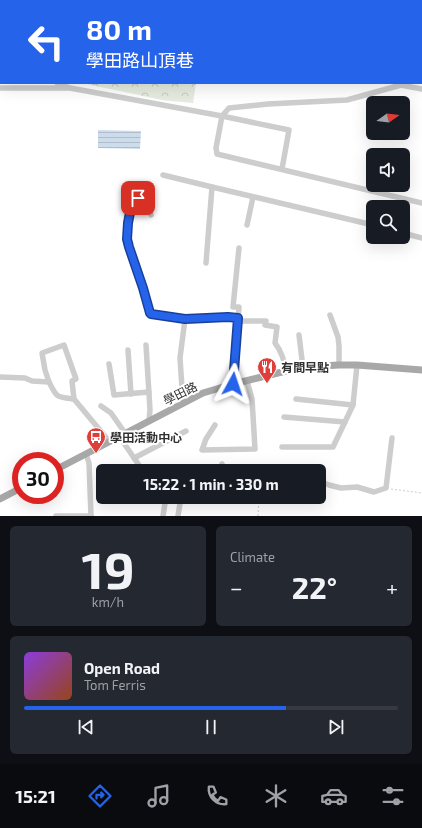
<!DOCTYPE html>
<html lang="en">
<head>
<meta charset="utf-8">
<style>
	body { margin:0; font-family:"Exo 2","Noto Sans TC",sans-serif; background:#242831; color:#f1f3f6; height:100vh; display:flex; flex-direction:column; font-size:15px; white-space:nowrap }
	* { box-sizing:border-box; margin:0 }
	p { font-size:13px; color:#9ea1a6 }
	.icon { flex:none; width:22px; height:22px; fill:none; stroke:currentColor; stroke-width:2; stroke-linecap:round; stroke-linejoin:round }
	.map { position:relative; height:516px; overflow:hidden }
	.sheet { display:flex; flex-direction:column; gap:10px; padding:10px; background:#0d0f14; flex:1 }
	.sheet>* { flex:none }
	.banner { position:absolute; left:0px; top:0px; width:422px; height:84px; box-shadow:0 4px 16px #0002; background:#2563eb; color:#fff; overflow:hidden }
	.needle { width:26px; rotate:76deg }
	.tools { position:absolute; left:366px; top:96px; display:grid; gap:8px }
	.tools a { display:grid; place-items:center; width:44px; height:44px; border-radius:6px; background:#171b24; box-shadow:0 4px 16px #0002; font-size:20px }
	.speed { position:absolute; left:12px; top:452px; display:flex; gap:8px; font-size:20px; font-weight:700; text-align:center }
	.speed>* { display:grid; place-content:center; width:52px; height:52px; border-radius:50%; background:#171b24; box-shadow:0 4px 16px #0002; line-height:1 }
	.speed .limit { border:6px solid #d22; background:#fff; color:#111 }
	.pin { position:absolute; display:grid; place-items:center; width:34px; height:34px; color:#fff; margin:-17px; border-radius:8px; box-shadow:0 2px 6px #0006 }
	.me { position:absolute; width:44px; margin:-22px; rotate:5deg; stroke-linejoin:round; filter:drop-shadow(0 0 3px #0008) }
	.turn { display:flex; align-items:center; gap:14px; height:84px; padding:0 20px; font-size:18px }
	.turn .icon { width:52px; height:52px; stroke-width:2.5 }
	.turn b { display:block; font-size:28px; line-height:34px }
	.big { font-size:30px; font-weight:700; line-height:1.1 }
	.sheet .card { flex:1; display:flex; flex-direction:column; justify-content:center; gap:6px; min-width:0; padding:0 14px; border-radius:6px; background:#242831 }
	.sheet .dial { align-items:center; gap:0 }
	.dial b { font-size:52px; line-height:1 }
	.song { display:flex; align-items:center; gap:12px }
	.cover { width:48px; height:48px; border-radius:6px; background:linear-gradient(135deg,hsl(270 70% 55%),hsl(20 70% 35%)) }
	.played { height:4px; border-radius:2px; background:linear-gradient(90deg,#2563eb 70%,#363941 70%) }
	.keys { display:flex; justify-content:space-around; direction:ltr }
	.heat { display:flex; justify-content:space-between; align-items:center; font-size:22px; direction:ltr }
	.sheet .tiles { flex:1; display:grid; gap:10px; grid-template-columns:1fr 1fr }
	.card:last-child { grid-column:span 2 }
	.trip { position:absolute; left:96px; top:464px; width:230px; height:40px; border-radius:6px; background:#171b24; box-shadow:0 4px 16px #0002; font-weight:700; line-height:40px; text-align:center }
	.menu { display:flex; height:64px; justify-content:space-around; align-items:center; background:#090b0e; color:#9ea1a6 }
	.menu .icon { width:28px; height:28px }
	.menu .selected { color:#2563eb }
	.menu b { font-size:18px; color:#f1f3f6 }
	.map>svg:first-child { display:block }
	.forest { fill:url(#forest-crowns) }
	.water { fill:url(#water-rules) }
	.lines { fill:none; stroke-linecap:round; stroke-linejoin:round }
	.path { stroke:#cdcdcd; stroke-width:1; stroke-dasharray:2 2; stroke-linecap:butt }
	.minor { stroke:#cdcdcd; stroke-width:5.5 }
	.major { stroke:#a8a8a8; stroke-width:7 }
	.route-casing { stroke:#184099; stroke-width:10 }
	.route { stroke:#2563eb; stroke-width:7 }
	.labels { text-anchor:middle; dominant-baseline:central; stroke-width:4; stroke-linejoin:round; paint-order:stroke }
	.poi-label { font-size:12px; font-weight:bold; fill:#303030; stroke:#fff; text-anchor:start }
	.street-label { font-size:12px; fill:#303030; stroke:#fff }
</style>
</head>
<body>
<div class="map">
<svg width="422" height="516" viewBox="0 0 422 516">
	<defs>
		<pattern id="forest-crowns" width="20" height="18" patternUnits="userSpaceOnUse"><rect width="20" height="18" fill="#e5ecdf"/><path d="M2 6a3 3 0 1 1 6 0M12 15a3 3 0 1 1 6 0" fill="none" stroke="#c5cbc0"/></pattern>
		<pattern id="water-rules" width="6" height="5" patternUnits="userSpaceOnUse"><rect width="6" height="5" fill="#ccdceb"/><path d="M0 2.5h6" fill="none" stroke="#b0bdca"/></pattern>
	</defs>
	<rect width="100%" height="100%" fill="#fff"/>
	<path class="forest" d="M82,83H196L193,103L162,100Z"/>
	<path class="water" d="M98,130L141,131L140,149L98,148Z"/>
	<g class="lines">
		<g class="path">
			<path d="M87,0L91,1"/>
			<path d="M54,1L58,0"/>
			<path d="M391,489L422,493"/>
			<path d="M258,516L259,497"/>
		</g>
		<g class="minor">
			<path d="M109,0L111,1"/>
			<path d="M147,1V0"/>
			<path d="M170,1V0"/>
			<path d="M208,1V0"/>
			<path d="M242,1V0"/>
			<path d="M290,1V0"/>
			<path d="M317,1V0"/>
			<path d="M351,1V0"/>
			<path d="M389,1V0"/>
			<path d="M421,11H422"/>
			<path d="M421,44L422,36"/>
			<path d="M421,74L422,73"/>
			<path d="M0,78H1"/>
			<path d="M57,83L70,88L222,116L289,130L282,169"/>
			<path d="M405,83L401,85L347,100L268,104L229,108L222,116L216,148L217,154L422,203"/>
			<path d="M401,85L422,89"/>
			<path d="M0,88H68"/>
			<path d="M163,175L212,187L373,225"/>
			<path d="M151,215C148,208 146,200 138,198H136L132,202L128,223V243L150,313L151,314L185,319L229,317L238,318"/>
			<path d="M247,225L253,197"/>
			<path d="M403,233L422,238"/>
			<path d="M206,263L212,187"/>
			<path d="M330,315L338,337L339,346V365"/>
			<path d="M238,321H266L265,325L277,327L275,343C282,352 284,361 286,371"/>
			<path d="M299,335L303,368"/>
			<path d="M146,345L150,410L149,421"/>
			<path d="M128,350L131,394"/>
			<path d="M109,364L114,395L149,392"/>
			<path d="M0,377L25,378L32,381L49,382C57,398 56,397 74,399"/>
			<path d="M49,382L45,370L42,353L64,345L76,379L72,381L74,399L109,441"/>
			<path d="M233,384L239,307H233L239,248"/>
			<path d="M296,399L353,405"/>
			<path d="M183,403L180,358L185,319"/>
			<path d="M101,406L111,413L125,433"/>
			<path d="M284,417L345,422"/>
			<path d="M215,425L206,439L202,450L255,449L252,399L247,381"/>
			<path d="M119,436L143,471"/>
			<path d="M282,447H333L353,405L357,365"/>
			<path d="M86,454L89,463L91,516"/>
			<path d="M134,458L186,431"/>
			<path d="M222,464L223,471"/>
			<path d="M171,467V471"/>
			<path d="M319,481L329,485L341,488L357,487L374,492L386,488L392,438"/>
			<path d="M56,516H91"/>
			<path d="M163,516L166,497"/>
			<path d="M178,516L181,497"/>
		</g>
		<g class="major">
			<path d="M55,470L203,393L233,384L286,371L303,368L321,366L339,365H357L422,370"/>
			<path d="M0,499L21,488"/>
		</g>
	</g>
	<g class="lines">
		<defs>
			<path id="route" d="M138,198H136L132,202L128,223L127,239L129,247L143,288L150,313L151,314L185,319L228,317L238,318L233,384"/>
		</defs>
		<use href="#route" class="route-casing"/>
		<use href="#route" class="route"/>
	</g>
	<defs>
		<symbol id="restaurant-pin" viewBox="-11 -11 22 30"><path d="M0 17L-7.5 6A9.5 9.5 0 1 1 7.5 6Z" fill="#de3f3b" stroke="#fff"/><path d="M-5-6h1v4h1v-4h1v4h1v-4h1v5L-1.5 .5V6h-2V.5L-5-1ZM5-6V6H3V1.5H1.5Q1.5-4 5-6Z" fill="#fff"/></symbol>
		<symbol id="bus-pin" viewBox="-11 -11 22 30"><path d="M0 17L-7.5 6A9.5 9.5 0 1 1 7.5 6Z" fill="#de3f3b" stroke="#fff"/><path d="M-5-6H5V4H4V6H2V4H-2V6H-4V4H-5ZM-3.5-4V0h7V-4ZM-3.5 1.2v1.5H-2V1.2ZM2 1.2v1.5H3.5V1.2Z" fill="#fff"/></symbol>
	</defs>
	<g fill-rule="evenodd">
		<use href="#restaurant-pin" x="256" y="356" width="22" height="30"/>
		<use href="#bus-pin" x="85" y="426" width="22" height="30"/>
	</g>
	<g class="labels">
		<g class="poi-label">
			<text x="281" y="367">有間早點</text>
			<text x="110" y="437">學田活動中心</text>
		</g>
		<g class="street-label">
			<text transform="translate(180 393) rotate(-26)">學田路</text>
		</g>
	</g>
</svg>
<div class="tools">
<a><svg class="needle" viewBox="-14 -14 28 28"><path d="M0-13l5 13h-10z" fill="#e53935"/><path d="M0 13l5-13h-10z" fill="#9ea1a6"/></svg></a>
<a><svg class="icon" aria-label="sound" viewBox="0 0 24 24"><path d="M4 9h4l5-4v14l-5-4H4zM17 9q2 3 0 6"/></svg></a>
<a><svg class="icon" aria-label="search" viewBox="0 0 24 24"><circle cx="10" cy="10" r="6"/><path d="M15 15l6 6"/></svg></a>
</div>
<div class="speed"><div class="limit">30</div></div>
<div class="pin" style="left:138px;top:198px;background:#d93025"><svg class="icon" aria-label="arrive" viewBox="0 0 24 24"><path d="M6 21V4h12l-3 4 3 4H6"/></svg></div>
<svg class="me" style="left:233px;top:384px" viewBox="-20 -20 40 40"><path d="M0-17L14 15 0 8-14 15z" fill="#2563eb" stroke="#fff" stroke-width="4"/></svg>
<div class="trip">15:22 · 1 min · 330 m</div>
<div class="banner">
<div class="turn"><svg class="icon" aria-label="left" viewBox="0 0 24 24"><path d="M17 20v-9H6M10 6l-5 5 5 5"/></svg><div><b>80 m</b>學田路山頂巷</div></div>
</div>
</div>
<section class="sheet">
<div class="tiles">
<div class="card dial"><b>19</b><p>km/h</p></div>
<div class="card"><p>Climate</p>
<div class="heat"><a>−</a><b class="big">22°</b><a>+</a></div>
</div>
<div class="card">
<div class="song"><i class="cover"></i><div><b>Open Road</b><p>Tom Ferris</p></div></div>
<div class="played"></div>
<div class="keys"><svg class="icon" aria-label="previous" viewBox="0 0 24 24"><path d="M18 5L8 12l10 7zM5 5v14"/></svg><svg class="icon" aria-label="pause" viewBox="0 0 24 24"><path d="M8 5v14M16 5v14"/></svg><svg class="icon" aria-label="next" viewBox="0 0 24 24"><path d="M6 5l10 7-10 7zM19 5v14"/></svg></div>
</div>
</div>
</section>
<nav class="menu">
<b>15:21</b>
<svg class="icon selected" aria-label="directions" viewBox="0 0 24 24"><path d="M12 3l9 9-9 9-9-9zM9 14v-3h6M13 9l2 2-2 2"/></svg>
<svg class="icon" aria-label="music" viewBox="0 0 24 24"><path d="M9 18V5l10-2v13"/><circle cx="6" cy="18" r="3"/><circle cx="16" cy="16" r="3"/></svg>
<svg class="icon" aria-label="phone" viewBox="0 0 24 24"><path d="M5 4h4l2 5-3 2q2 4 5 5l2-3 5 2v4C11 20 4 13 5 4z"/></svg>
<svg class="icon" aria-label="climate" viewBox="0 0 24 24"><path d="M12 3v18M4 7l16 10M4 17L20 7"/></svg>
<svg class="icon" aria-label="car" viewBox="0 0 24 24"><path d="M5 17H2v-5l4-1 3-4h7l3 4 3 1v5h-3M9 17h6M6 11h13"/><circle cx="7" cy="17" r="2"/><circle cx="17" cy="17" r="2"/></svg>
<svg class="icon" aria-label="filters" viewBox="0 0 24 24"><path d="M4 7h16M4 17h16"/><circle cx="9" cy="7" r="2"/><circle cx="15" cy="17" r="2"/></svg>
</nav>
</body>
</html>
